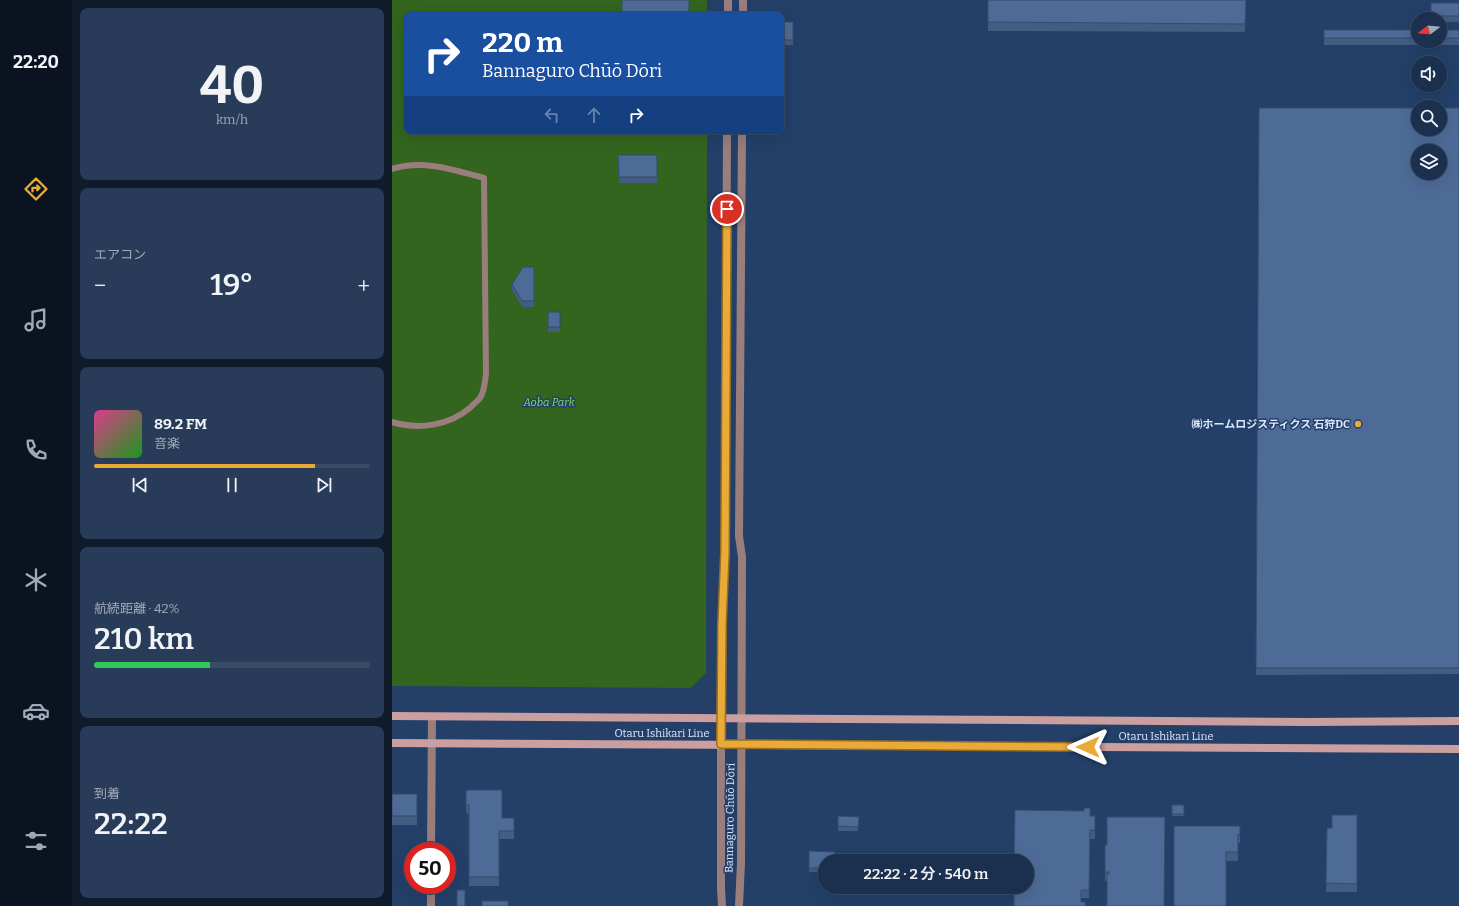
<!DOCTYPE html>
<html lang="ja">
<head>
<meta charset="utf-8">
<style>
	body { margin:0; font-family:Bitter,"Noto Sans JP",serif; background:#283c59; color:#f1f3f6; height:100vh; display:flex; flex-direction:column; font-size:15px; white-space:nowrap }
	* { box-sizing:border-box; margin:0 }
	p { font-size:13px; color:#a0a9b7 }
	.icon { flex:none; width:22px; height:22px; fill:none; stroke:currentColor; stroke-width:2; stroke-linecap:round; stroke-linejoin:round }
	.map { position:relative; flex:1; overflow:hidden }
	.sheet { display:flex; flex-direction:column; gap:8px; padding:8px; background:#0f1a2b; width:320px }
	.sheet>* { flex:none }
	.banner { position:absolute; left:12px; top:12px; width:380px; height:122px; border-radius:8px; box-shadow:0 4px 16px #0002,0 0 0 1px #394b66; background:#1a4fa0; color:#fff; overflow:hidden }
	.needle { width:26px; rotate:254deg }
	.controls { position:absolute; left:1019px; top:12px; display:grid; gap:8px }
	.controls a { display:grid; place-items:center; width:36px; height:36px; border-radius:50%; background:#1b304f; box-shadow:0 4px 16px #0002,0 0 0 1px #394b66; font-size:20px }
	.speed { position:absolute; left:12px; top:842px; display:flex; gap:8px; font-size:20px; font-weight:700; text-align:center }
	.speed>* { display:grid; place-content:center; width:52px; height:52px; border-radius:50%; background:#1b304f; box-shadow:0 4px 16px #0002,0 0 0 1px #394b66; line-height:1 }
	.speed .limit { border:6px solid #d22; background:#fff; color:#111 }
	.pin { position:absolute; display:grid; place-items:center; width:34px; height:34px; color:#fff; margin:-17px; border:2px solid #fff; border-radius:50%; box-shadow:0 1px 4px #0007 }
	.me { position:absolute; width:44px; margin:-22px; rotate:270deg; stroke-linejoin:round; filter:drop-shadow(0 0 3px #0008) }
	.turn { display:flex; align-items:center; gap:14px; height:84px; padding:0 12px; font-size:18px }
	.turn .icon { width:52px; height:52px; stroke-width:2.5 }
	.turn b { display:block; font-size:28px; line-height:34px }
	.lanes { display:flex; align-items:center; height:38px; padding:0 12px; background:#0003; justify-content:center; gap:20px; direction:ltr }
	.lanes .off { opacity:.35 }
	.big { font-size:30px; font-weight:600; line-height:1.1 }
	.sheet .tile { flex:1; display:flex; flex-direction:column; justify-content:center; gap:6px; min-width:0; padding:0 14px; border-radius:8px; background:#283c59 }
	.sheet .dial { align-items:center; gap:0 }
	.dial b { font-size:52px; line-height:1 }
	.song { display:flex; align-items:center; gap:12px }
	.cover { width:48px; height:48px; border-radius:6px; background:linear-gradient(135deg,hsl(330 70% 55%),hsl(120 70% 35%)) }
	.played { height:4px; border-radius:2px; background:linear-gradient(90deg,#e9aa38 80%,#394b66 80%) }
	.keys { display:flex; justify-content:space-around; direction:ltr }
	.heat { display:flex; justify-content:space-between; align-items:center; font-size:22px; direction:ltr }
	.charge { height:6px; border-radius:3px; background:linear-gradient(90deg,#34c759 42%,#394b66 0) }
	.trip { position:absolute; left:426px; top:854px; width:216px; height:40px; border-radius:20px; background:#1b304f; box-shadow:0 4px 16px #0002,0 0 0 1px #394b66; font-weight:600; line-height:40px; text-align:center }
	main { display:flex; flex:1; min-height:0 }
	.menu { display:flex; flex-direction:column; width:72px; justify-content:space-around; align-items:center; background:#0b1320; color:#a0a9b7 }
	.menu .icon { width:28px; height:28px }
	.menu .current { color:#e9aa38 }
	.menu b { font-size:18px; color:#f1f3f6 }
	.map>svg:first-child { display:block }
	.green { fill:#33651e }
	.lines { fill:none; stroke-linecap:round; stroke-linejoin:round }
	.service { stroke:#9a7d7d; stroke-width:6 }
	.minor { stroke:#9a7d7d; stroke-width:8 }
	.tertiary { stroke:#9a7d7d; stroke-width:8 }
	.secondary { stroke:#cb9f9f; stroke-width:8 }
	.wall { fill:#435c82 }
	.building { fill:#4e6b97; stroke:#374b6a; fill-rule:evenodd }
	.route-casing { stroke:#976e24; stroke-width:10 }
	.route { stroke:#e9aa38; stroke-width:7 }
	.poi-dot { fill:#e9aa38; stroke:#244069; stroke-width:1.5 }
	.labels { text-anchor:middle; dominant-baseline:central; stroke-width:3; stroke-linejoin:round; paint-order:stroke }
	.park-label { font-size:11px; font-style:italic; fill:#83de61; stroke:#244069 }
	.poi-label { font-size:11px; font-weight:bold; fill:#dae7fc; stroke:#244069; text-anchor:end }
	.street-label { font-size:11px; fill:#dae7fc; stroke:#244069 }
</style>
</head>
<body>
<main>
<nav class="menu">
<b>22:20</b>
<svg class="icon current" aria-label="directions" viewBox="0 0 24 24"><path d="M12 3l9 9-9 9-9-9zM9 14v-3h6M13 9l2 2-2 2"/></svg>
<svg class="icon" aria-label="music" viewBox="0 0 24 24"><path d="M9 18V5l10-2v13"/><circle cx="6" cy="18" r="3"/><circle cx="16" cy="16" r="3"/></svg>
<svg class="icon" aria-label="phone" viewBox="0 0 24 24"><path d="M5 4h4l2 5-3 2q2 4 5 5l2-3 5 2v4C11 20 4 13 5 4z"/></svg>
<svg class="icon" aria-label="climate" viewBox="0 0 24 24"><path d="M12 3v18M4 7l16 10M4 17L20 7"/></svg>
<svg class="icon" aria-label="car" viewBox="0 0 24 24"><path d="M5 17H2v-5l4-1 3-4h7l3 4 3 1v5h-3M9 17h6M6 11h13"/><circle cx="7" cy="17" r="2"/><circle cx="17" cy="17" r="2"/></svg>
<svg class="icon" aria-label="filters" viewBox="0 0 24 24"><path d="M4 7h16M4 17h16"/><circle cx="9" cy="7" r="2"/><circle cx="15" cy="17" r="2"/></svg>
</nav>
<section class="sheet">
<div class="tile dial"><b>40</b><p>km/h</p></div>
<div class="tile"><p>エアコン</p>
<div class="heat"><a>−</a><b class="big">19°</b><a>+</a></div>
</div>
<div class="tile">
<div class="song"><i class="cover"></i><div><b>89.2 FM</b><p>音楽</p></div></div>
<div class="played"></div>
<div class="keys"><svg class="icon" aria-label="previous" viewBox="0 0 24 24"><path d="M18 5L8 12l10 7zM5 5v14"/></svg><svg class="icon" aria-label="pause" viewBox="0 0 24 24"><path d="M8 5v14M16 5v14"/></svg><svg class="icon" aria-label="next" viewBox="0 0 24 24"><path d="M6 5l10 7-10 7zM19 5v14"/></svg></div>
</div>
<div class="tile"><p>航続距離 · 42%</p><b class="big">210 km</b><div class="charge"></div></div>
<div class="tile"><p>到着</p><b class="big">22:22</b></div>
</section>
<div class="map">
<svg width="1067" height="906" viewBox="0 0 1067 906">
	<rect width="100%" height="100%" fill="#244069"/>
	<path class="green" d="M0,0H315V15H15V131H315L314,673L299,688L0,686Z"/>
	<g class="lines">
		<path class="service" d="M0,169C30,159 63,170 92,178L94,374C93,381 92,393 88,398C86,401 81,404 79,407C57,426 27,430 0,422"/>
		<g class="minor">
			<path d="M39,851L40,717"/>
			<path d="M39,906V885"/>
		</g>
		<g class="tertiary">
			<path d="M336,15V0"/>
			<path d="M351,15V0"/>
			<path d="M330,906L329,888V685L330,624L333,552L335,131"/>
			<path d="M347,906L349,863L350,557L347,536L350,131"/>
		</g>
		<g class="secondary">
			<path d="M0,716L916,722L1067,721"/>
			<path d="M0,743L1067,749"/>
		</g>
	</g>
	<g class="wall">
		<path d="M596,0H854L853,32L596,31Z"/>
		<path d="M1039,3H1067V22H1048V19H1039Z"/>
		<rect x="392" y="22" width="9" height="23"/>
		<path d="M932,30H1026V41H1048V30H1067V45H932Z"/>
		<path d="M867,108H1067V674L864,675Z"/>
		<path d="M226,155H265V183H227Z"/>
		<path d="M142,267V307H130L120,290V284Z"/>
		<rect x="156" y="312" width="12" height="20"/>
		<path d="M74,791L110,818H122V839H107V886H77V814L74,813Z"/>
		<rect x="0" y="794" width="25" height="31"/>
		<rect x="780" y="805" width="12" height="11"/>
		<path d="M965,815V892H934L935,828H940Z"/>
		<path d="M446,816L467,817L466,831H446Z"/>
		<path d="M698,816H703V839H698L697,898H689L622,906Z"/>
		<path d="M773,817L715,881H713V845H715Z"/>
		<path d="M848,826V843H846V861H834L782,906Z"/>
		<path d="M417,851L433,861V872H417Z"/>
	</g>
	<g class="building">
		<rect x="230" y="0" width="67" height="15"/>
		<path d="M596,0H854L853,24L596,22Z"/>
		<rect x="1039" y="3" width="28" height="13"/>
		<rect x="392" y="22" width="9" height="18"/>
		<rect x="932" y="30" width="94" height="8"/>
		<rect x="1048" y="30" width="19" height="8"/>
		<path d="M867,108H1026V129H1048V108H1067V668H864ZM1026,151H1048V173H1026Z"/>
		<path d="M226,155H265V177H227Z"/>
		<path d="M131,267H142V301H130L120,284Z"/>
		<rect x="156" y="312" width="12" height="15"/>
		<path d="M76,790H110V818H122V831H107V877H77V805L74,804V791Z"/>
		<rect x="0" y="794" width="25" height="22"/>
		<rect x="780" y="805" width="12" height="9"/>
		<path d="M692,808H698V816H703V830H698L697,890H689V902H693V906H622V887H635V861H622L623,810L692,811Z"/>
		<path d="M940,815H965V884L934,883L935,828H940Z"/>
		<path d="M446,816L467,817L466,827L446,826Z"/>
		<path d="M715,817H773L772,906H715V874H717V872H713V845H715Z"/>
		<path d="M782,826H848V834H846V852H834V906H782Z"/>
		<path d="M417,851L443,852V861H433V868H417Z"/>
		<rect x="65" y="890" width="8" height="16"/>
		<rect x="90" y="901" width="26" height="5"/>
	</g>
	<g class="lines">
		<defs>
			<path id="route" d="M335,209L333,552L330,624L329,744L696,747"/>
		</defs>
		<use href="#route" class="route-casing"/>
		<use href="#route" class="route"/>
	</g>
	<circle class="poi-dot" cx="966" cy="424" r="4"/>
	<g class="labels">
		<g class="park-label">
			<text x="157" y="402">Aoba Park</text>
		</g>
		<g class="poi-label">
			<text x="958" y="424">㈱ホームロジスティクス 石狩DC</text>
		</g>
		<g class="street-label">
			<text x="270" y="733">Otaru Ishikari Line</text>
			<text x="774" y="736">Otaru Ishikari Line</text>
			<text transform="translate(338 818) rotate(-89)">Bannaguro Chūō Dōri</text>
		</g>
	</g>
</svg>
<div class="controls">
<a><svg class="needle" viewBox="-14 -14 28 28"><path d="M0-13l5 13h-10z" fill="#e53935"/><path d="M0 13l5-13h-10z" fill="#a0a9b7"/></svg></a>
<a><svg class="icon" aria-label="sound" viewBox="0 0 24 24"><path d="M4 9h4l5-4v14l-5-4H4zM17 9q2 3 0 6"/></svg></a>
<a><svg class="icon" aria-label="search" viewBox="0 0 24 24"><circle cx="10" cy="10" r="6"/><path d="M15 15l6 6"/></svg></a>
<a><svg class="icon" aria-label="layers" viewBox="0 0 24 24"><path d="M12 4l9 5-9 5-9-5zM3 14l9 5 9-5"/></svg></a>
</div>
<div class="speed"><div class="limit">50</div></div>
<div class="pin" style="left:335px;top:209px;background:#d93025"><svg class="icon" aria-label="arrive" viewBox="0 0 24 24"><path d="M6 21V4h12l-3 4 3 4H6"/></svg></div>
<svg class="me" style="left:696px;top:747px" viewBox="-20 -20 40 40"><path d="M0-17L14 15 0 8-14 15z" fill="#e9aa38" stroke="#fff" stroke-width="4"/></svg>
<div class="trip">22:22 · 2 分 · 540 m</div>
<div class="banner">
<div class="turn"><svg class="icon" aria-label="right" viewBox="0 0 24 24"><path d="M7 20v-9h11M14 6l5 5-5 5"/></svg><div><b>220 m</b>Bannaguro Chūō Dōri</div></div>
<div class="lanes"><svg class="icon off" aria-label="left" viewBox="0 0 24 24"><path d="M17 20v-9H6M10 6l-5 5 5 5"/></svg><svg class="icon off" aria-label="ahead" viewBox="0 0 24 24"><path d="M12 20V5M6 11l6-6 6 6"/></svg><svg class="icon" aria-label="right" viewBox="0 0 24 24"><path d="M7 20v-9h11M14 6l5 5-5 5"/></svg></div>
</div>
</div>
</main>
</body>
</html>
